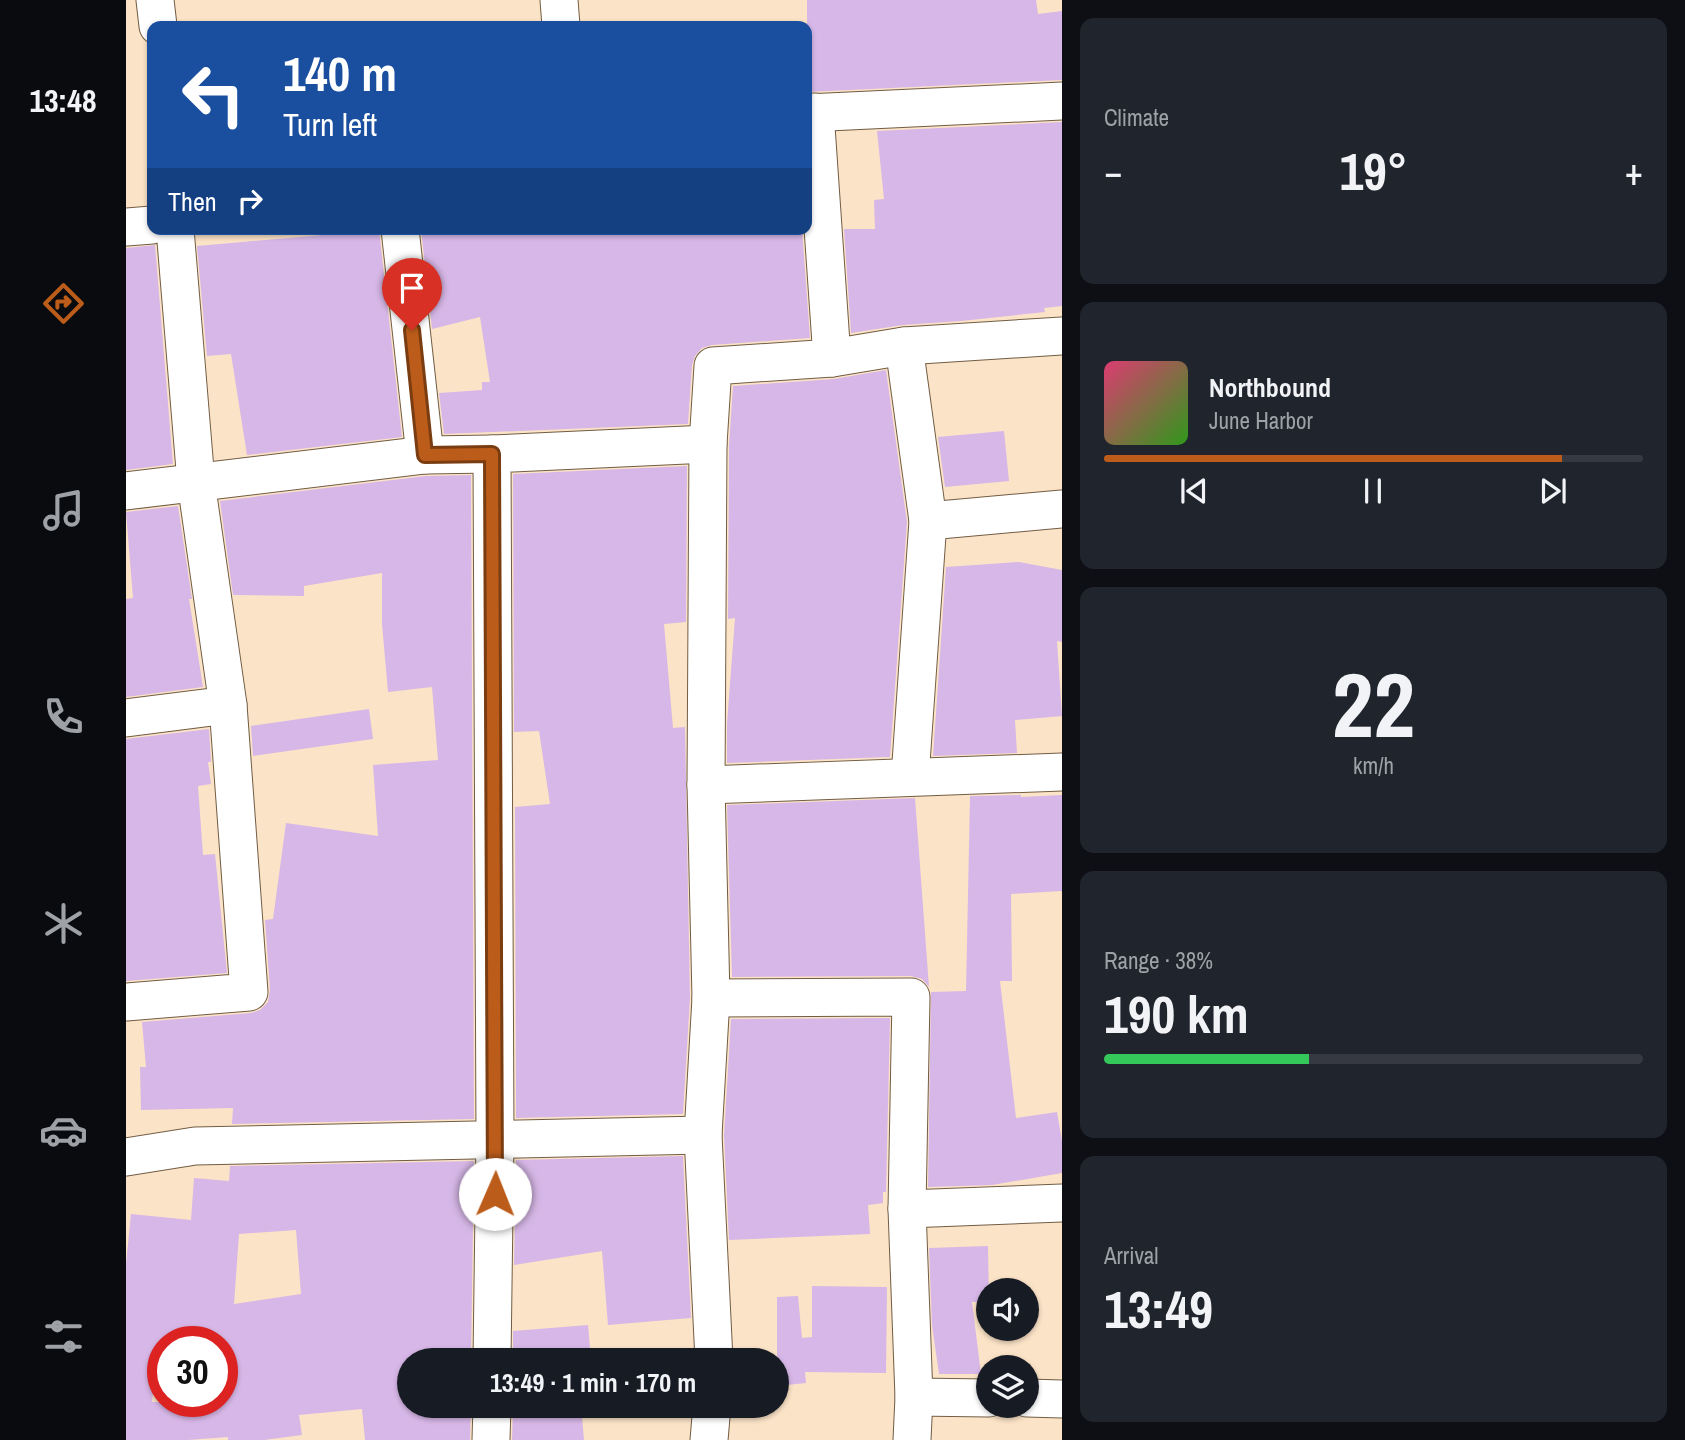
<!DOCTYPE html>
<html lang="en">
<head>
<meta charset="utf-8">
<style>
	body { margin:0; font-family:"Archivo Narrow",sans-serif; background:#20242c; color:#f1f3f6; height:100vh; display:flex; flex-direction:column; font-size:26px; white-space:nowrap }
	* { box-sizing:border-box; margin:0 }
	p { font-size:23px; color:#9ea1a6 }
	.icon { flex:none; width:38px; height:38px; fill:none; stroke:currentColor; stroke-width:2; stroke-linecap:round; stroke-linejoin:round }
	.map { position:relative; flex:1; overflow:hidden }
	.side { display:flex; flex-direction:column; gap:18px; padding:18px; background:#0d0f14; width:623px }
	.side>* { flex:none }
	.top-card { position:absolute; left:21px; top:21px; width:665px; height:214px; border-radius:14px; box-shadow:0 2px 5px #0004; background:#1a4fa0; color:#fff; overflow:hidden }
	.buttons { position:absolute; left:850px; top:1278px; display:grid; gap:14px }
	.buttons a { display:grid; place-items:center; width:63px; height:63px; border-radius:50%; background:#171b24; box-shadow:0 2px 5px #0004; font-size:35px }
	.speed { position:absolute; left:21px; top:1326px; display:flex; gap:14px; font-size:35px; font-weight:700; text-align:center }
	.speed>* { display:grid; place-content:center; width:91px; height:91px; border-radius:50%; background:#171b24; box-shadow:0 2px 5px #0004; line-height:1 }
	.speed .limit { border:10px solid #d22; background:#fff; color:#111 }
	.pin { position:absolute; display:grid; place-items:center; width:60px; height:60px; color:#fff; margin:-72px -30px; border-radius:50% 50% 50% 0; rotate:-45deg; box-shadow:0 0 7px #0007 }
	.pin .icon { rotate:45deg }
	.me { position:absolute; width:77px; margin:-38px; rotate:1deg; stroke-linejoin:round; filter:drop-shadow(0 0 5px #0008) }
	.turn { display:flex; align-items:center; gap:24px; height:147px; padding:0 21px; font-size:32px }
	.turn .icon { width:91px; height:91px; stroke-width:2.5 }
	.turn b { display:block; font-size:49px; line-height:60px }
	.then { display:flex; align-items:center; height:66px; padding:0 21px; background:#0003; gap:14px; font-size:26px }
	.big { font-size:52px; font-weight:700; line-height:1.1 }
	.side .tile { flex:1; display:flex; flex-direction:column; justify-content:center; gap:10px; min-width:0; padding:0 24px; border-radius:14px; background:#20242c }
	.side .dial { align-items:center; gap:0 }
	.dial b { font-size:91px; line-height:1 }
	.song { display:flex; align-items:center; gap:21px }
	.cover { width:84px; height:84px; border-radius:10px; background:linear-gradient(135deg,hsl(340 70% 55%),hsl(110 70% 35%)) }
	.played { height:7px; border-radius:4px; background:linear-gradient(90deg,#bc5c1a 85%,#363941 85%) }
	.keys { display:flex; justify-content:space-around; direction:ltr }
	.heat { display:flex; justify-content:space-between; align-items:center; font-size:38px; direction:ltr }
	.charge { height:10px; border-radius:5px; background:linear-gradient(90deg,#34c759 38%,#363941 0) }
	.trip { position:absolute; left:271px; top:1348px; width:392px; height:70px; border-radius:35px; background:#171b24; box-shadow:0 2px 5px #0004; font-weight:700; line-height:70px; text-align:center }
	main { display:flex; flex:1; min-height:0 }
	.dock { display:flex; flex-direction:column; width:126px; justify-content:space-around; align-items:center; background:#090b0e; color:#9ea1a6 }
	.dock .icon { width:49px; height:49px }
	.dock .on { color:#bc5c1a }
	.dock b { font-size:32px; color:#f1f3f6 }
	.map>svg:first-child { display:block }
	.building { fill:#d7b7e7; fill-rule:evenodd }
	.lines { fill:none; stroke-linecap:round; stroke-linejoin:round }
	.street-casing { stroke:#715d44; stroke-width:39 }
	.street { stroke:#fff; stroke-width:37 }
	.route-casing { stroke:#7a3c11; stroke-width:18 }
	.route { stroke:#bc5c1a; stroke-width:12 }
</style>
</head>
<body>
<main>
<nav class="dock">
<b>13:48</b>
<svg class="icon on" aria-label="directions" viewBox="0 0 24 24"><path d="M12 3l9 9-9 9-9-9zM9 14v-3h6M13 9l2 2-2 2"/></svg>
<svg class="icon" aria-label="music" viewBox="0 0 24 24"><path d="M9 18V5l10-2v13"/><circle cx="6" cy="18" r="3"/><circle cx="16" cy="16" r="3"/></svg>
<svg class="icon" aria-label="phone" viewBox="0 0 24 24"><path d="M5 4h4l2 5-3 2q2 4 5 5l2-3 5 2v4C11 20 4 13 5 4z"/></svg>
<svg class="icon" aria-label="climate" viewBox="0 0 24 24"><path d="M12 3v18M4 7l16 10M4 17L20 7"/></svg>
<svg class="icon" aria-label="car" viewBox="0 0 24 24"><path d="M5 17H2v-5l4-1 3-4h7l3 4 3 1v5h-3M9 17h6M6 11h13"/><circle cx="7" cy="17" r="2"/><circle cx="17" cy="17" r="2"/></svg>
<svg class="icon" aria-label="filters" viewBox="0 0 24 24"><path d="M4 7h16M4 17h16"/><circle cx="9" cy="7" r="2"/><circle cx="15" cy="17" r="2"/></svg>
</nav>
<div class="map">
<svg width="936" height="1440" viewBox="0 0 936 1440">
	<rect width="100%" height="100%" fill="#fbe3c7"/>
	<g class="building">
		<path d="M681,0H910L912,14L936,11V80L681,92Z"/>
		<path d="M936,122V306L918,308L919,312L835,321L777,325L725,333L718,229H749L748,200L758,199L751,131Z"/>
		<path d="M220,229H253L276,437L121,455L105,354L81,356L71,246L220,233Z"/>
		<path d="M295,229H463L464,234L492,229H676L684,338L586,345L576,348L569,356L566,365L562,424L318,434L313,393L356,390V382H364L354,317L306,329Z"/>
		<path d="M29,245L47,464L0,470V248Z"/>
		<path d="M760,370L781,522L764,757L601,763V723L609,618L602,619L603,445L607,386L708,379Z"/>
		<path d="M878,431L883,481L819,487L812,437Z"/>
		<path d="M561,466L560,622L538,624L547,728L559,727L564,998L557,1114L390,1118L389,807L424,804L413,731L388,732L387,474Z"/>
		<path d="M345,475L348,1119L106,1124L107,1108L15,1110L14,1067H20L16,1022L125,1013L134,1010L142,1002L144,990L139,920L147,919L160,823L252,836L247,765L312,760L306,687L262,692L256,624V573L178,586V596L107,595L94,501L300,476Z"/>
		<path d="M52,506L66,599H63L77,687L0,697V599L7,598L0,512Z"/>
		<path d="M893,562L936,570V642L931,641L936,716L889,720L891,753L807,756L820,567Z"/>
		<path d="M243,709L247,739L127,756L125,726Z"/>
		<path d="M83,729L85,762H82L85,784L72,786L77,855L89,854L101,973L0,981V739Z"/>
		<path d="M895,795V797L936,795V891L885,894L886,981H874L890,1118L931,1112L936,1141V1173L866,1185L802,1187L805,992L840,991L844,796Z"/>
		<path d="M789,798L803,987L796,979L785,976L606,977L601,805Z"/>
		<path d="M764,1018L760,1192H757V1203L742,1205L744,1234L603,1240L598,1135L605,1019Z"/>
		<path d="M557,1156L565,1318L482,1325L476,1251L388,1265L390,1160Z"/>
		<path d="M348,1161L345,1360H284V1405H345L344,1440H239L236,1409L173,1415L176,1435L138,1440H102V1437L62,1440H0V1264L5,1214L65,1220L68,1178L103,1181L104,1166ZM170,1230L175,1294L108,1304L113,1234ZM32,1342H96V1402H26Z"/>
		<path d="M862,1246L863,1302H846L855,1374H813L806,1325L803,1248Z"/>
		<path d="M686,1286L761,1287L760,1373L679,1372L680,1383L651,1386V1297L672,1296L676,1338L686,1337Z"/>
		<path d="M462,1325L465,1360H387V1331Z"/>
		<path d="M387,1405H455L458,1440H386Z"/>
	</g>
	<g class="lines">
		<defs>
			<g id="street">
				<path d="M29,0L32,26"/>
				<path d="M433,0L435,26"/>
				<path d="M689,112L706,358"/>
				<path d="M681,113L936,101"/>
				<path d="M0,227L26,225"/>
				<path d="M274,229L299,455"/>
				<path d="M778,346L802,521L784,777"/>
				<path d="M0,491L299,455L366,454"/>
				<path d="M802,521L936,509"/>
				<path d="M0,718L102,705"/>
				<path d="M580,785L936,772"/>
				<path d="M585,998L785,997L781,1209L788,1397L786,1440"/>
				<path d="M0,1002L123,992L102,705L70,482L49,229"/>
				<path d="M0,1157L69,1146L577,1135"/>
				<path d="M781,1209L936,1203"/>
				<path d="M366,1360L369,1138L366,454L582,444"/>
				<path d="M588,1360L577,1135L585,998L580,785L582,444L587,366L706,358L778,346L936,336"/>
				<path d="M788,1397L863,1398"/>
				<path d="M901,1398L936,1399"/>
				<path d="M365,1440L366,1405"/>
				<path d="M583,1440L586,1405"/>
			</g>
		</defs>
		<use href="#street" class="street-casing"/>
		<use href="#street" class="street"/>
	</g>
	<g class="lines">
		<defs>
			<path id="route" d="M286,330L299,455L366,454L369,1194"/>
		</defs>
		<use href="#route" class="route-casing"/>
		<use href="#route" class="route"/>
	</g>
</svg>
<div class="buttons">
<a><svg class="icon" aria-label="sound" viewBox="0 0 24 24"><path d="M4 9h4l5-4v14l-5-4H4zM17 9q2 3 0 6"/></svg></a>
<a><svg class="icon" aria-label="layers" viewBox="0 0 24 24"><path d="M12 4l9 5-9 5-9-5zM3 14l9 5 9-5"/></svg></a>
</div>
<div class="speed"><div class="limit">30</div></div>
<div class="pin" style="left:286px;top:330px;background:#d93025"><svg class="icon" aria-label="arrive" viewBox="0 0 24 24"><path d="M6 21V4h12l-3 4 3 4H6"/></svg></div>
<svg class="me" style="left:369px;top:1194px" viewBox="-20 -20 40 40"><circle r="19" fill="#fff"/><path d="M0-13L10 11 0 6-10 11z" fill="#bc5c1a"/></svg>
<div class="trip">13:49 · 1 min · 170 m</div>
<div class="top-card">
<div class="turn"><svg class="icon" aria-label="left" viewBox="0 0 24 24"><path d="M17 20v-9H6M10 6l-5 5 5 5"/></svg><div><b>140 m</b>Turn left</div></div>
<div class="then">Then<svg class="icon" aria-label="right" viewBox="0 0 24 24"><path d="M7 20v-9h11M14 6l5 5-5 5"/></svg></div>
</div>
</div>
<section class="side">
<div class="tile"><p>Climate</p>
<div class="heat"><a>−</a><b class="big">19°</b><a>+</a></div>
</div>
<div class="tile">
<div class="song"><i class="cover"></i><div><b>Northbound</b><p>June Harbor</p></div></div>
<div class="played"></div>
<div class="keys"><svg class="icon" aria-label="previous" viewBox="0 0 24 24"><path d="M18 5L8 12l10 7zM5 5v14"/></svg><svg class="icon" aria-label="pause" viewBox="0 0 24 24"><path d="M8 5v14M16 5v14"/></svg><svg class="icon" aria-label="next" viewBox="0 0 24 24"><path d="M6 5l10 7-10 7zM19 5v14"/></svg></div>
</div>
<div class="tile dial"><b>22</b><p>km/h</p></div>
<div class="tile"><p>Range · 38%</p><b class="big">190 km</b><div class="charge"></div></div>
<div class="tile"><p>Arrival</p><b class="big">13:49</b></div>
</section>
</main>
</body>
</html>
